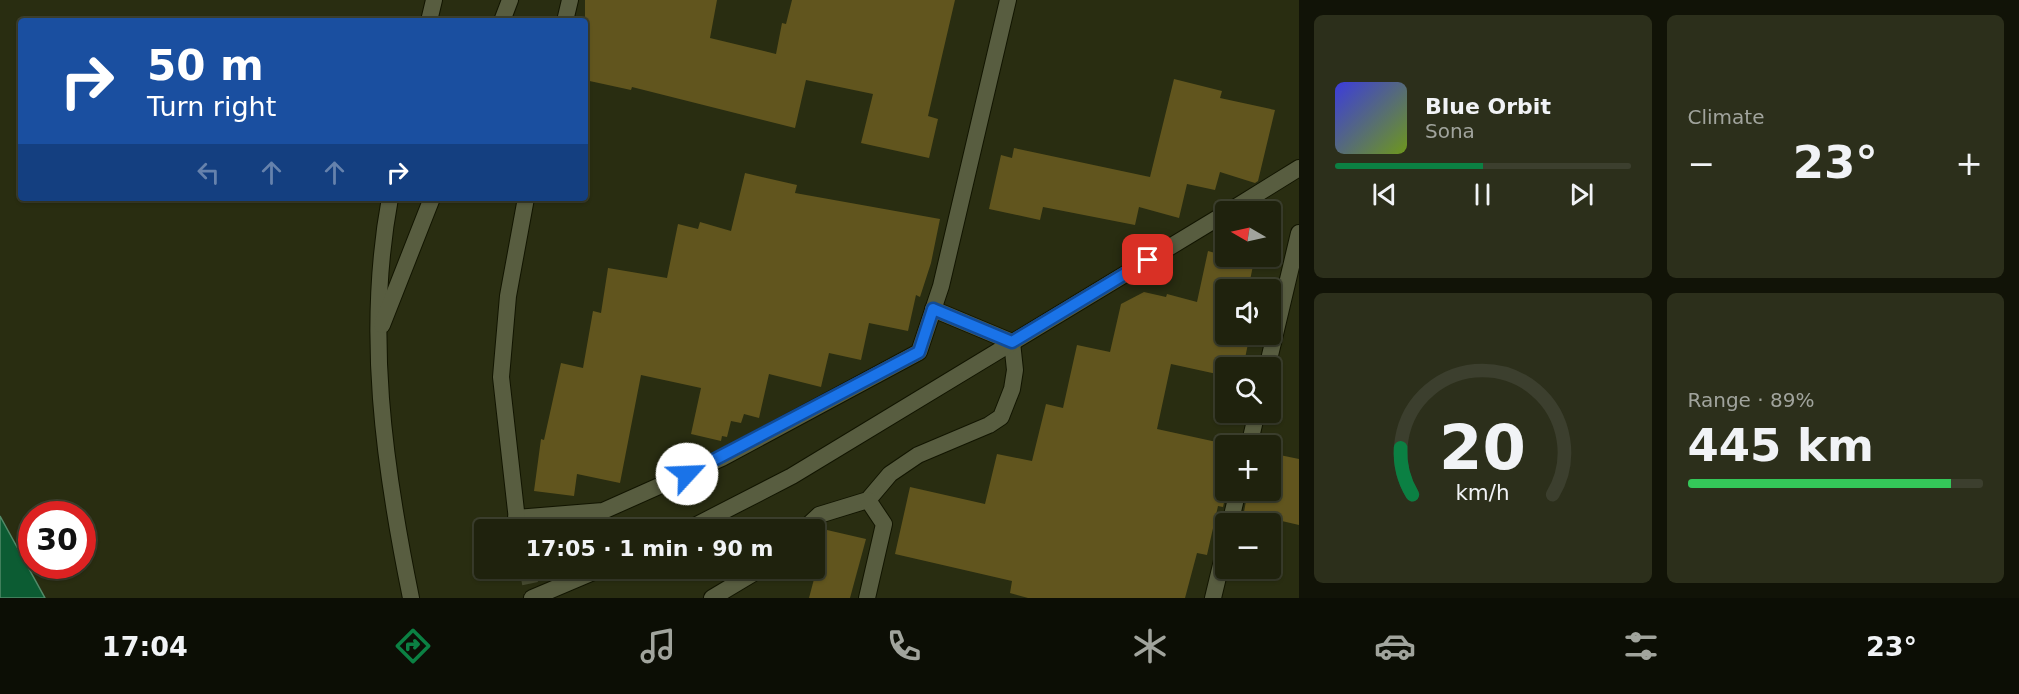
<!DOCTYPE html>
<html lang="en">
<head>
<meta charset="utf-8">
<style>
	body { margin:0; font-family:"DejaVu Sans",sans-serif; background:#2c2f1b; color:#f1f3f6; height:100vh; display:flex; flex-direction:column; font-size:22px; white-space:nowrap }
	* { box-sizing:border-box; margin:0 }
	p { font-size:20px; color:#a1a49d }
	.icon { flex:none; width:33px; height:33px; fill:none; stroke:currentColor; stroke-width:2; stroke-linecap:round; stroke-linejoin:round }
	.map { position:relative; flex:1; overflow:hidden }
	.side { display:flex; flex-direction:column; gap:15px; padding:15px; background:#111307; width:720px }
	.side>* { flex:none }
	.guide { position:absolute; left:18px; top:18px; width:570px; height:183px; border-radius:6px; box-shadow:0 2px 4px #0004,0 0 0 2px #3c3f2e; background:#1a4fa0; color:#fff; overflow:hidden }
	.needle { width:39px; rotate:279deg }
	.fabs { position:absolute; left:1215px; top:201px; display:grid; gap:12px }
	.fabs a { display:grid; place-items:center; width:66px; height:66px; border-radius:6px; background:#1f220d; box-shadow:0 2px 4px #0004,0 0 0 2px #3c3f2e; font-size:30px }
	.speed { position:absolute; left:18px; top:501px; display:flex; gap:12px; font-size:30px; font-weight:700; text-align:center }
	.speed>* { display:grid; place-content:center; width:78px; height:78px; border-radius:50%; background:#1f220d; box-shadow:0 2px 4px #0004,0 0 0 2px #3c3f2e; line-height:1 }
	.speed .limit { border:9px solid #d22; background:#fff; color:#111 }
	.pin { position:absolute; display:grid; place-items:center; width:51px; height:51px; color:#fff; margin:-26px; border-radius:12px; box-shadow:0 3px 9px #0006 }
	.me { position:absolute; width:66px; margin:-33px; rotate:65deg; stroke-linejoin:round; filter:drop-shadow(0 0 4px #0008) }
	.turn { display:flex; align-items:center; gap:21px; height:126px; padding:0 30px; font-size:27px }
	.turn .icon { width:78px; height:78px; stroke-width:2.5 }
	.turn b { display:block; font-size:42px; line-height:51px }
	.lanes { display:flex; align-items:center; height:57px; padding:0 30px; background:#0003; justify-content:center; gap:30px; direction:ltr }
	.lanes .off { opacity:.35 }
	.big { font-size:45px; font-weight:800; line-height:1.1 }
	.side .widget { flex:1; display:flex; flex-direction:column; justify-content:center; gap:9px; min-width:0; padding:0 21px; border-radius:9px; background:#2c2f1b }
	.side .dial { align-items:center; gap:0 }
	.dial svg { height:156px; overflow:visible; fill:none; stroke:#3c3f2e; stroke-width:7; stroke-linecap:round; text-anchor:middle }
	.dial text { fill:#f1f3f6; stroke:none }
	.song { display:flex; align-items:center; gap:18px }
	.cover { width:72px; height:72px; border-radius:9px; background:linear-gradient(135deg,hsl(240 70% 55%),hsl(80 70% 35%)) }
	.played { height:6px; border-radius:3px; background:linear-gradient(90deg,#0b8043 50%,#3c3f2e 50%) }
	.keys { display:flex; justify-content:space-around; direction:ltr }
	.heat { display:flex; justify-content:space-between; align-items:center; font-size:33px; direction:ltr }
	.charge { height:9px; border-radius:4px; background:linear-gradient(90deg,#34c759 89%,#3c3f2e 0) }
	.side .tiles { flex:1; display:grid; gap:15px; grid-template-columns:repeat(2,1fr) }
	.trip { position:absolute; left:474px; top:519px; width:351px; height:60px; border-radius:6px; background:#1f220d; box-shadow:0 2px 4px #0004,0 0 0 2px #3c3f2e; font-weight:800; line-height:60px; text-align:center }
	.tab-bar { display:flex; height:96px; justify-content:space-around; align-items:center; background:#0c0e05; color:#a1a49d }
	.tab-bar .icon { width:42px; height:42px }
	.tab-bar .current { color:#0b8043 }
	.tab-bar b { font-size:27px; color:#f1f3f6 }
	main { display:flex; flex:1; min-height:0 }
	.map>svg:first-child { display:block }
	.water { fill:#0c5c33; stroke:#528a69; stroke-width:1.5 }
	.building { fill:#61551e }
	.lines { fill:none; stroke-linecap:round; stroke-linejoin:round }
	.minor-tunnel { stroke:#474b31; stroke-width:16; stroke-dasharray:16 8; stroke-linecap:butt }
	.minor-casing { stroke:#121500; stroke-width:18 }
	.tertiary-casing { stroke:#121500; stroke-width:18 }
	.minor { stroke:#585d40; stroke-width:16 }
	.tertiary { stroke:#585d40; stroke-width:16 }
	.route-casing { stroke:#114b97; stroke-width:15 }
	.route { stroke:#1a73e8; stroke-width:10 }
</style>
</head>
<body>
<main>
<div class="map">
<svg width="1299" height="598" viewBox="0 0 1299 598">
	<rect width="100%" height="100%" fill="#292d11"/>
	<path class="water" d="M0,516L45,598H0Z"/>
	<g class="building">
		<path d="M585,0H717L710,38L776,54L782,23L786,24L792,0H955L928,116L938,119L929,158L861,143L873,94L806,80L795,128L632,87L631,90L585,80Z"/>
		<path d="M1174,79L1222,91L1220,98L1275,110L1258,181L1255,183L1220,172L1215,190L1187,184L1179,218L1139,207L1135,225L1043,207L1040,220L989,209L1001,155L1012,158L1014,148L1150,177Z"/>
		<path d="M745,173L797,185L795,193L940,219L931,263L920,297L916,295L908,331L869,323L861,360L829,353L821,387L769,374L759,418L744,414L741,423L731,421L727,437L722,436L721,441L691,434L701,388L641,375L620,483L577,474L574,496L534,491L541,439L544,440L561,363L583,368L593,311L601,313L608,268L667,278L678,224L698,229L700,222L731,231Z"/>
		<path d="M1208,251L1226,256H1255L1248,290H1226V334H1250L1243,368H1226V376L1171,364L1157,429L1235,446H1226L1227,490L1223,507L1218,506L1207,555L1197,553L1185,598H1028L1010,593L1012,581L895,554L910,487L985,504L997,454L1032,461L1046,404L1063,408L1077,345L1110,352L1121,304L1144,292L1166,297L1167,294L1197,302Z"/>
		<path d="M1270,453L1299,459V525L1244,512L1248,490H1270Z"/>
		<path d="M827,530L866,539L850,598H809Z"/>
	</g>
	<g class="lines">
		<path class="minor-tunnel" d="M527,568L533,598"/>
		<defs>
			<g id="minor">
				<path d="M429,21L434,0"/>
				<path d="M502,21L510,0"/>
				<path d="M565,21L570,0"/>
				<path d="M390,198C365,332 384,466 411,598"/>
				<path d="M382,325L432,198"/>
				<path d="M1267,368L1299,233"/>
				<path d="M1249,446L1257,412"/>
				<path d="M516,518L603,511L722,458L919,352L941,286L1008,0"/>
				<path d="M1230,524L1238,490"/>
				<path d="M518,529L501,377L508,296L526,198"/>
				<path d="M803,530L819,515L868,500L890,474L918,455L989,425L1001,417L1012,389L1015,370L1012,342L933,309"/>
				<path d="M712,598L762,568"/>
				<path d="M867,598L884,524L868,500"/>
				<path d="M1213,598L1226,544"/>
			</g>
			<g id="tertiary">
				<path d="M1228,212L1299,168"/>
				<path d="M687,530L792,476L1226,213"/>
				<path d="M532,598L603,568"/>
			</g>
		</defs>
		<use href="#minor" class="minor-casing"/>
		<use href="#tertiary" class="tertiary-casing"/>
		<use href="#minor" class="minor"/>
		<use href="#tertiary" class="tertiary"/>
	</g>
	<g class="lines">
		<defs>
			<path id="route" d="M687,474L919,352L933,309L1012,342L1148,260"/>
		</defs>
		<use href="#route" class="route-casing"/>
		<use href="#route" class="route"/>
	</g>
</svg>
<div class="fabs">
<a><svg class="needle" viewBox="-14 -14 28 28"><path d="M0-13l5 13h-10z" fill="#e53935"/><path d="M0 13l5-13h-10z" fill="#a1a49d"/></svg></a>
<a><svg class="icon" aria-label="sound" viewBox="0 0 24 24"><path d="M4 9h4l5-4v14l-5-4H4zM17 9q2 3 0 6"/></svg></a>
<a><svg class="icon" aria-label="search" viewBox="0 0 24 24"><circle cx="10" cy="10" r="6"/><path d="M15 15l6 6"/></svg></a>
<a>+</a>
<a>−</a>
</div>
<div class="speed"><div class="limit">30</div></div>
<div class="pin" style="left:1148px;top:260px;background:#d93025"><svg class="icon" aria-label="arrive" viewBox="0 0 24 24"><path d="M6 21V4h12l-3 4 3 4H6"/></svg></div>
<svg class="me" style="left:687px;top:474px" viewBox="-20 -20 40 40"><circle r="19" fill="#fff"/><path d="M0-13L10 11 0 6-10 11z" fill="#1a73e8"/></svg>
<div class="trip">17:05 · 1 min · 90 m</div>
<div class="guide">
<div class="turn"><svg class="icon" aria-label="right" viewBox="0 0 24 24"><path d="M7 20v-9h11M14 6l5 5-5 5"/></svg><div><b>50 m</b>Turn right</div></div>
<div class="lanes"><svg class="icon off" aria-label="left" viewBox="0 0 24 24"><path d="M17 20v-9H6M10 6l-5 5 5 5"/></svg><svg class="icon off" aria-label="ahead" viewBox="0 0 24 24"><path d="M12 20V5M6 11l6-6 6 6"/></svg><svg class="icon off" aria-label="ahead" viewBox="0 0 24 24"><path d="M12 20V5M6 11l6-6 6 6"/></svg><svg class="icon" aria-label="right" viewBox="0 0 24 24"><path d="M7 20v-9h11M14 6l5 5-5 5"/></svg></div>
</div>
</div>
<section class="side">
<div class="tiles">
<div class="widget">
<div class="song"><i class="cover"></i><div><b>Blue Orbit</b><p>Sona</p></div></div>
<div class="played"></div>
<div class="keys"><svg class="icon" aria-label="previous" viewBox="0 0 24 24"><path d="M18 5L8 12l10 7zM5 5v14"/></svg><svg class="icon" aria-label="pause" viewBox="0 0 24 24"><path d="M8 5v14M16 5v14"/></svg><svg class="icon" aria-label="next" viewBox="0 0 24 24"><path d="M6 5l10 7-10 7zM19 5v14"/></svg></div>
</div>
<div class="widget"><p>Climate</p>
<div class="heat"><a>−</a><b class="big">23°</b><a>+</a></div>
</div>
<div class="widget dial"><svg viewBox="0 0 100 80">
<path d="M14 69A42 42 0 1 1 86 69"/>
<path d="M14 69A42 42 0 0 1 8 45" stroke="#0b8043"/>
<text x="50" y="56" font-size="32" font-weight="700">20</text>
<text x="50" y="72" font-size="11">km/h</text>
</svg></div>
<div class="widget"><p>Range · 89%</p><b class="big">445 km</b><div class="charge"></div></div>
</div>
</section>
</main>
<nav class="tab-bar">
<b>17:04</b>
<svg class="icon current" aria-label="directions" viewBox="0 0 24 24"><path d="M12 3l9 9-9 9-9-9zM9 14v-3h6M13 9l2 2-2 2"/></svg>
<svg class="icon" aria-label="music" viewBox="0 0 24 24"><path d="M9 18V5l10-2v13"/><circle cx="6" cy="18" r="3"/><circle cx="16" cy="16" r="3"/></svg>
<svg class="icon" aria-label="phone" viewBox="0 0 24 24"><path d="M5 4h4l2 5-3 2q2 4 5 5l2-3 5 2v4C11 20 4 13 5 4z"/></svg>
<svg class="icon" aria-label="climate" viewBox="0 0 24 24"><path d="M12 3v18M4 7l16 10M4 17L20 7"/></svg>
<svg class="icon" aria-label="car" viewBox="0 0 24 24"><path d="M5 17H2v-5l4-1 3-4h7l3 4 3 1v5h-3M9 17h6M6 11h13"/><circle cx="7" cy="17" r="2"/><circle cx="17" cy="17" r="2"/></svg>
<svg class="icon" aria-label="filters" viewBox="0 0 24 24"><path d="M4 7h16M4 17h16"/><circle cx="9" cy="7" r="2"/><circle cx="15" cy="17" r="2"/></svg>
<b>23°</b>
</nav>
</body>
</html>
